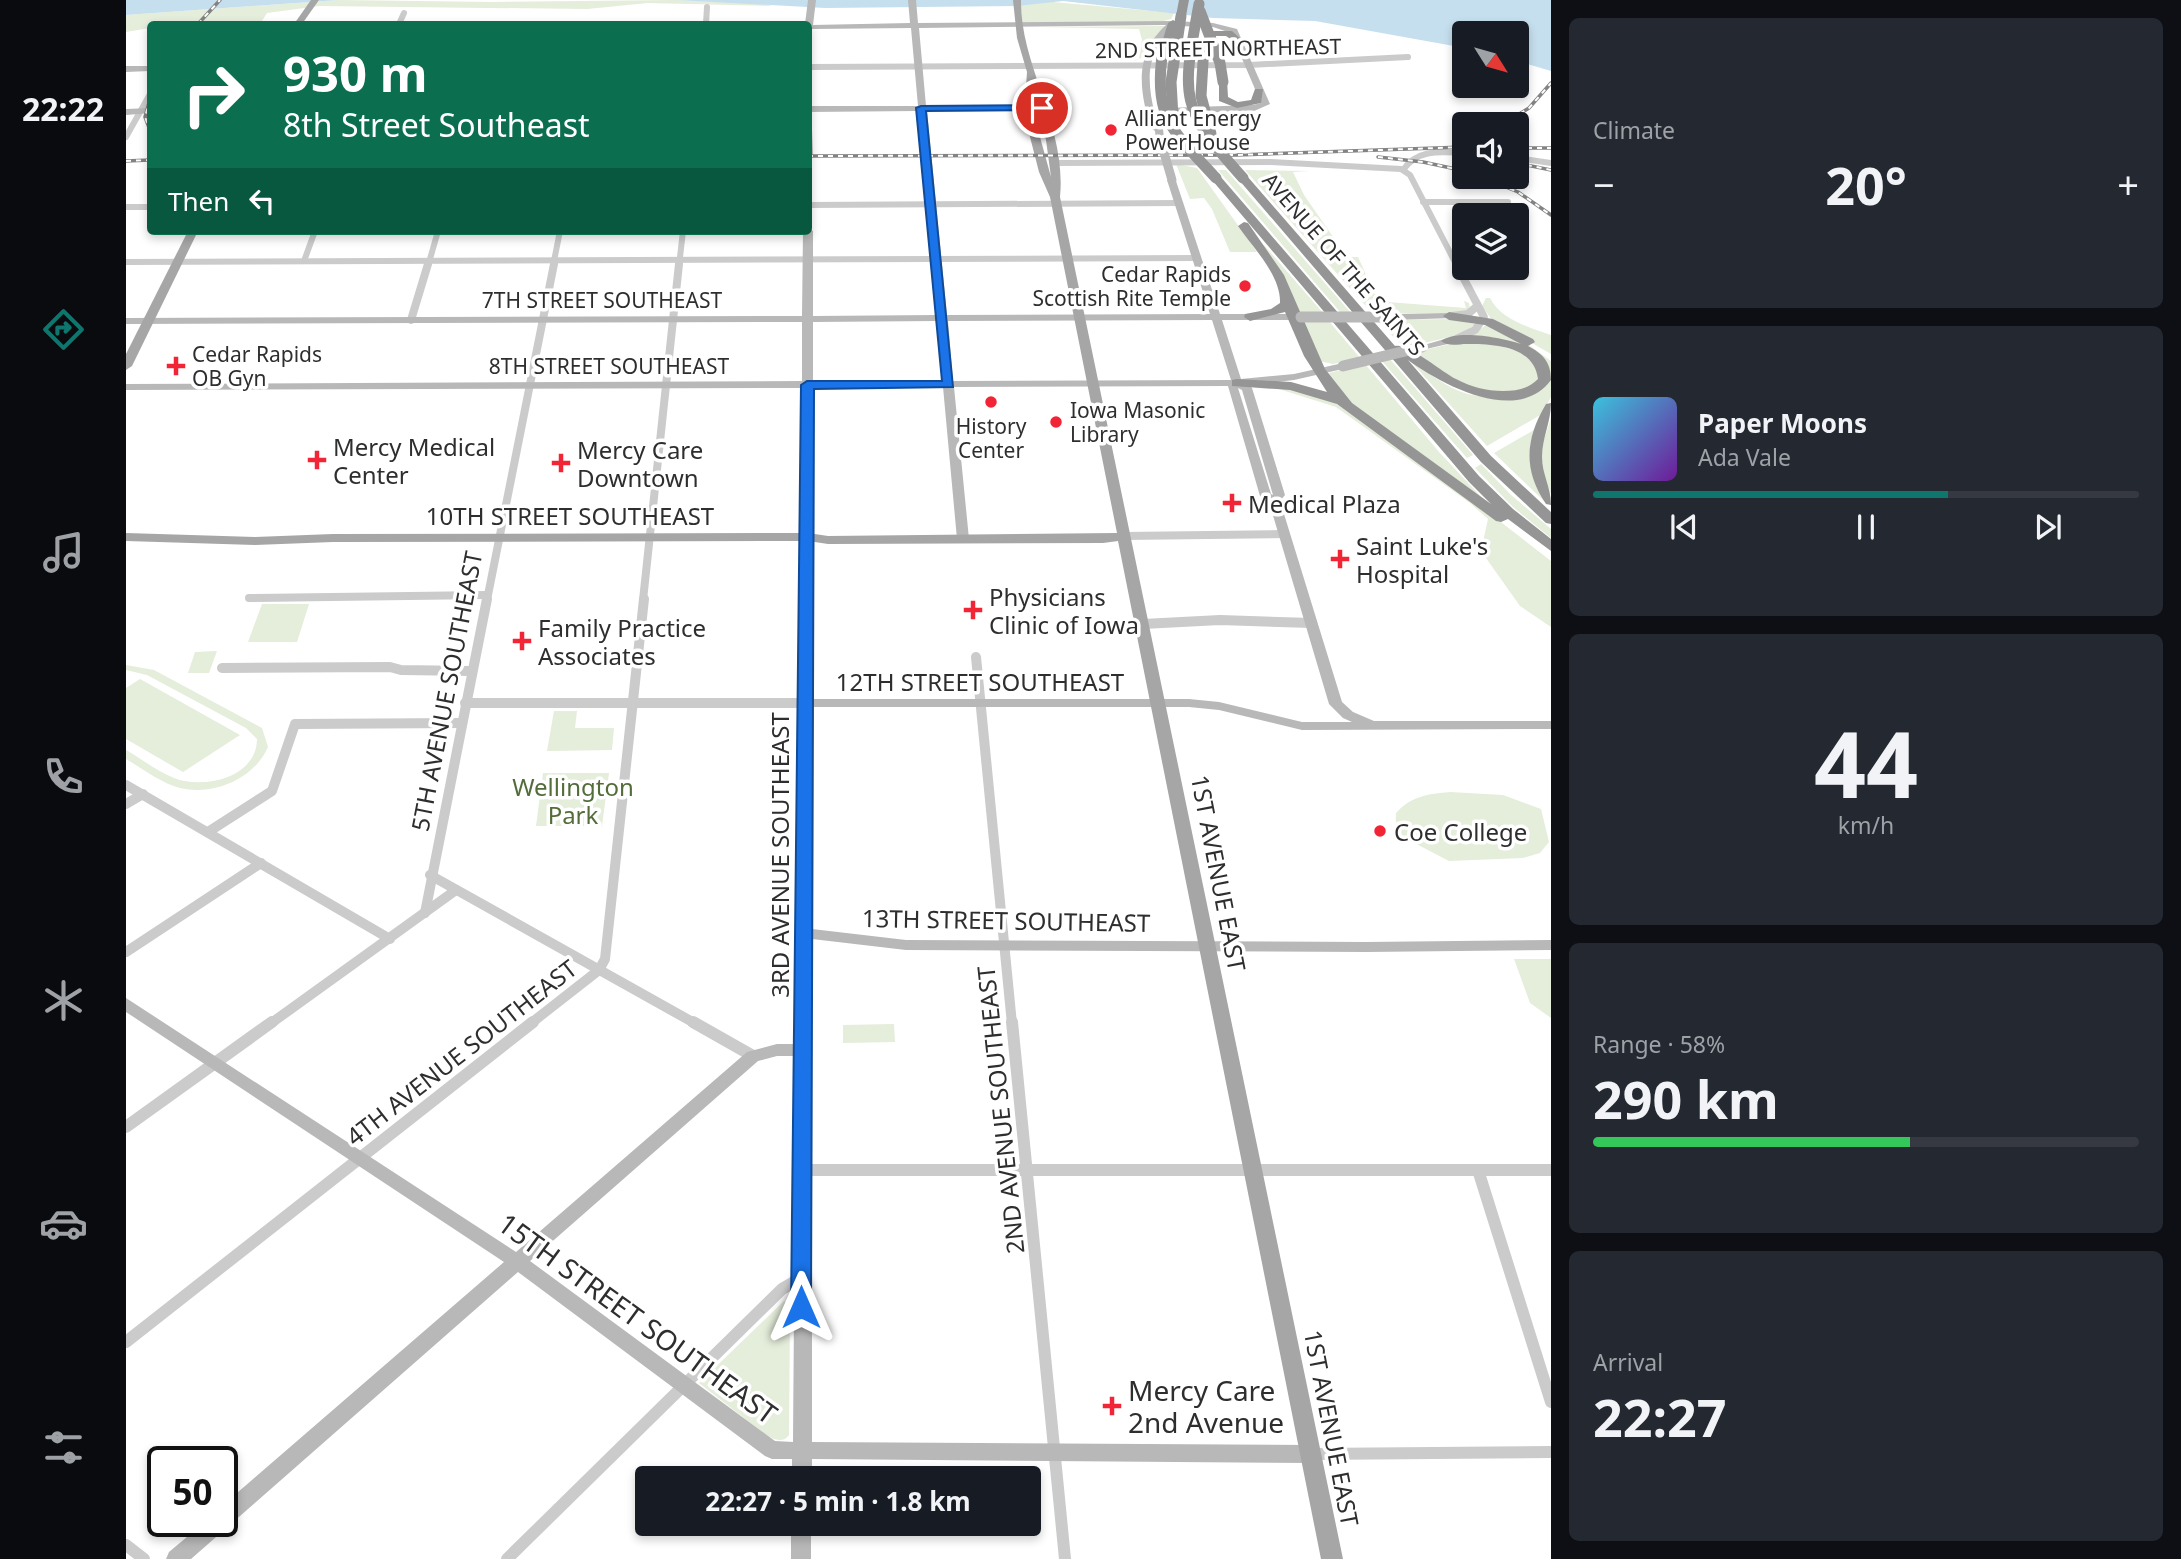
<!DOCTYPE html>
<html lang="en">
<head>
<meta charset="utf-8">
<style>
	body { margin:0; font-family:"Noto Sans",sans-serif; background:#242831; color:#f1f3f6; height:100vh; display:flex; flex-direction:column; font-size:26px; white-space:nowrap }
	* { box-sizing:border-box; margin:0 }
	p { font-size:23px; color:#9ea1a6 }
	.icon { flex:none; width:38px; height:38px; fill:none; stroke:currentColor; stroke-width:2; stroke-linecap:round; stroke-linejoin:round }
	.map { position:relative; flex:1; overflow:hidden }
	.sheet { display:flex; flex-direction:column; gap:18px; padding:18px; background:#0d0f14; width:630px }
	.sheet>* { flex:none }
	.guide { position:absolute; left:21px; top:21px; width:665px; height:214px; border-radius:7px; box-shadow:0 4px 10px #0003; background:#0b6e4f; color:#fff; overflow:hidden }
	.needle { width:46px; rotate:127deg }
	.fabs { position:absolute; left:1326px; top:21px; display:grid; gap:14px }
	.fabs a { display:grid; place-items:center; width:77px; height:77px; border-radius:7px; background:#171b24; box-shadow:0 4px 10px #0003; font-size:35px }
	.speed { position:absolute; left:21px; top:1446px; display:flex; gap:14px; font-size:35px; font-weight:700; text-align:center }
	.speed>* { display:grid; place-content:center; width:91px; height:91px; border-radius:50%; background:#171b24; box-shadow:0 4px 10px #0003; line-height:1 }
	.speed .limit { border:4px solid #111; border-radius:10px; background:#fff; color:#111 }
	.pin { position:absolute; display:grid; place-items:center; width:60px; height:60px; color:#fff; margin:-30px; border:4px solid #fff; border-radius:50%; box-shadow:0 2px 7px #0007 }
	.me { position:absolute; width:77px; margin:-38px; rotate:0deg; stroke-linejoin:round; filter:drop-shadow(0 0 5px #0008) }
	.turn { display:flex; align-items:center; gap:24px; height:147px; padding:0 21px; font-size:32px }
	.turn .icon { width:91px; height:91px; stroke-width:2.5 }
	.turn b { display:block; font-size:49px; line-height:60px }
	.then { display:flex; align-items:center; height:66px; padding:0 21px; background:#0003; gap:14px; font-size:26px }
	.big { font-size:52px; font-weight:700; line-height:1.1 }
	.sheet .card { flex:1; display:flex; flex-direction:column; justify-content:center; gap:10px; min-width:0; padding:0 24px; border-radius:10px; background:#242831 }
	.sheet .dial { align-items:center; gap:0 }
	.dial b { font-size:91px; line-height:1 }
	.song { display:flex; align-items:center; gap:21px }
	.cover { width:84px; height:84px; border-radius:10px; background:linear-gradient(135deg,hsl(190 70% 55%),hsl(280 70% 35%)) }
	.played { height:7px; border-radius:4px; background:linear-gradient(90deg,#0f766e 65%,#363941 65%) }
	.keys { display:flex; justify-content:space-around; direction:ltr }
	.heat { display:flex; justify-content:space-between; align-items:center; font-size:38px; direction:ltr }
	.charge { height:10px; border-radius:5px; background:linear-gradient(90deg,#34c759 58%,#363941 0) }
	.trip { position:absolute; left:509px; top:1466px; width:406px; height:70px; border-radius:7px; background:#171b24; box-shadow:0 4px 10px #0003; font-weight:700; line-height:70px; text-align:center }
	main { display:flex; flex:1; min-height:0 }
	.tab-bar { display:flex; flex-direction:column; width:126px; justify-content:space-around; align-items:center; background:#090b0e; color:#9ea1a6 }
	.tab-bar .icon { width:49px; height:49px }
	.tab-bar .active { color:#0f766e }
	.tab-bar b { font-size:32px; color:#f1f3f6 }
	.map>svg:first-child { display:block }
	.green { fill:#e5eddb }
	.water { fill:#c6dfee }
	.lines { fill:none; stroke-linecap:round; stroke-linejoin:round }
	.street-far3 { stroke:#cbcbcb; stroke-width:6 }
	.street-far2 { stroke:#cbcbcb; stroke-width:8 }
	.street-far1 { stroke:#cbcbcb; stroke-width:10 }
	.street { stroke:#cbcbcb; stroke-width:12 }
	.secondary { fill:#b8b8b8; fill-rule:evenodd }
	.primary { fill:#a6a6a6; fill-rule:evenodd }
	.highway { fill:#959595; fill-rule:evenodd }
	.rail-casing { stroke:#838383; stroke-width:3.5 }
	.rail { stroke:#fff; stroke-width:2; stroke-dasharray:5; stroke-linecap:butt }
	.secondary-bridge-far1 { stroke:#b8b8b8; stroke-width:9 }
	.secondary-bridge { stroke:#b8b8b8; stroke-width:11 }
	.highway-bridge { stroke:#959595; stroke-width:11 }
	.route { fill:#1a73e8; stroke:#114b97; stroke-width:2 }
	.poi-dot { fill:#f12536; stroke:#fff; stroke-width:2.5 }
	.labels { text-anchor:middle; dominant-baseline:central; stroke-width:7; stroke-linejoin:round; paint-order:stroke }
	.far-street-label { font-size:21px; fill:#2e2e2e; stroke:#fff }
	.far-poi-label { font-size:21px; fill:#2e2e2e; stroke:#fff; text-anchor:start }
	.poi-label { font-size:24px; fill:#2e2e2e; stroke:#fff; text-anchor:start }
	.street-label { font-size:24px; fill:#2e2e2e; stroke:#fff }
	.park-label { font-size:24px; fill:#526d39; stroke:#fff }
	.near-street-label { font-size:28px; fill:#2e2e2e; stroke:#fff }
	.near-poi-label { font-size:28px; fill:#2e2e2e; stroke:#fff; text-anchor:start }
</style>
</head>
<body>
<main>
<nav class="tab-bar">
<b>22:22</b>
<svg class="icon active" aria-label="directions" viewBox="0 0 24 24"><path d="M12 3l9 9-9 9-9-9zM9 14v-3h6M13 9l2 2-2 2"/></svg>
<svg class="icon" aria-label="music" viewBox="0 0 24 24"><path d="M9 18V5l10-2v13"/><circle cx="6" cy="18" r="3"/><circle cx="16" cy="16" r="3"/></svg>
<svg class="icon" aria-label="phone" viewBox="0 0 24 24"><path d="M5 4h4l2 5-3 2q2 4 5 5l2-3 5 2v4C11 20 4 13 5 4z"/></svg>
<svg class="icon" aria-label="climate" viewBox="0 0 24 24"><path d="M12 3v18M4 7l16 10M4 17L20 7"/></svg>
<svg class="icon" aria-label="car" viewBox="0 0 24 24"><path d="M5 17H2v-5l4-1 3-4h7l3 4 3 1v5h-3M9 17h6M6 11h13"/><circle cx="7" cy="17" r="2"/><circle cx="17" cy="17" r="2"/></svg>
<svg class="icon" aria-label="filters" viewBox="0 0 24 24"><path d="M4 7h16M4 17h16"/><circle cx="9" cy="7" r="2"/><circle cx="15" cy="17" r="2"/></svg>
</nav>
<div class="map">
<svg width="1425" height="1559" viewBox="0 0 1425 1559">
	<rect width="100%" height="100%" fill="#fff"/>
	<g class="green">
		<path d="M213,0L366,2L550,0L636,3L646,6L522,3L461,9L193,6L141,13L134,24H24V28L0,32V15Z"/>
		<path d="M916,1L1048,13L1045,19L1033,22L894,25L891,6Z"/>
		<path d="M1039,26C1028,36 1020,61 1007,61L1013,59L1016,40L1013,29L914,27Z"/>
		<path d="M1050,164L1071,168L1131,252H1104L1086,209L1078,198L1064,199Z"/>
		<path d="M1092,170H1100L1225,313H1215Z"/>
		<path d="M1119,170L1184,171L1167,172L1178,195L1221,257H1232L1243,281L1232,283L1261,302L1340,308L1338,301L1343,303L1344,310L1334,313H1246Z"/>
		<path d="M1135,244L1138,245L1197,313L1173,314Z"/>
		<path d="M1360,298H1364C1375,320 1403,327 1425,335V354L1366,320L1356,306Z"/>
		<path d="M1328,319L1350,324L1336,334L1278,348L1251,320Z"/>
		<path d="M1202,320L1234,358L1207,364L1193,361L1175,322Z"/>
		<path d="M1360,325L1403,345L1425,361V397L1416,414L1361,446L1280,356C1302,372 1328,396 1357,396C1376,396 1398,390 1417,387L1414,357L1345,336Z"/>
		<path d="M1339,341H1355L1399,353L1416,373L1411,383C1357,407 1329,379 1284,353Z"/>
		<path d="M1263,358L1347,455L1341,458L1255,360Z"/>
		<path d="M1239,364L1313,452L1359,501L1214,397L1199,374Z"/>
		<path d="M1135,386L1157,387L1208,402L1358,509L1425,561V627L1394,606L1355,551L1362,519L1344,503L1210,407L1153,389L1129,388Z"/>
		<path d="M1425,418V494L1412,458Z"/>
		<path d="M1408,430L1404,444L1405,466L1420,501H1418L1368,453Z"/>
		<path d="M1355,464L1384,494L1425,529V538L1387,507L1349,468Z"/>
		<path d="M136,604H183L171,642H122Z"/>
		<path d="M91,651L83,673H62L69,652Z"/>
		<path d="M0,665L28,670L136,728L142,747C128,779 88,796 54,788C35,783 17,769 0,759V750C16,759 32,772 48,778C79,790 131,777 131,739L120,728L21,675L0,670Z"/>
		<path d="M14,679L114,735L57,772L0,739V688Z"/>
		<path d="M428,711H451L449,728H488L486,750L421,751Z"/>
		<path d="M417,773H483L476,826H410Z"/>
		<path d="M1324,792L1377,795L1415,809L1423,842L1414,853L1397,858L1323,861L1277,837C1271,829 1269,823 1270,813C1285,796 1302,794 1324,792Z"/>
		<path d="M1388,959H1425V1018L1404,1003Z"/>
		<path d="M768,1024L769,1042L717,1043V1025Z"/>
		<path d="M658,1301L664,1306L663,1435C657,1444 647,1439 640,1435L573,1383Z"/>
	</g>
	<g class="water">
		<path d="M0,0H213L0,15Z"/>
		<path d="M550,0H1425V71L1391,61V33H1339V48L1189,21L1087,18L937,1L891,6L699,8Z"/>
	</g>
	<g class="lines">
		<g class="street-far3">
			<path d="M273,24L278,13"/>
			<path d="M580,24L581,7"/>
			<path d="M682,67L1123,65L1282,57"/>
			<path d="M0,137L24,94"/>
			<path d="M1391,158L1425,163"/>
			<path d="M929,163L1145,162L1275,169L1284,175L1331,266"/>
			<path d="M1277,170C1292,148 1316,152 1339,153"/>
			<path d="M1297,202H1382"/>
			<path d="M682,205L1053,203"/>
			<path d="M0,207H24"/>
			<path d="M178,261L189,231"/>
			<path d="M0,262L1071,258"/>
			<path d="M302,266L312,231"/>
			<path d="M427,266L434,231"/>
			<path d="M553,266L557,231"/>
		</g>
		<g class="street-far2">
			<path d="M1326,316L1342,314L1350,307"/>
			<path d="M285,320L302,264"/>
			<path d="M1330,339L1349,330L1358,317L1330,264"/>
			<path d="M998,536L1159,534"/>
			<path d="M123,598L361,595"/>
			<path d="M361,600L428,264"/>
			<path d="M517,600L553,264"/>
		</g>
		<g class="street-far1">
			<path d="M1017,624L1094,620L1186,623"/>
			<path d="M850,657L886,1024"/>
			<path d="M96,668L264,667L275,670L345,671"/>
			<path d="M339,703H681"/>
			<path d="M0,785L264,939"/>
			<path d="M0,804L17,794"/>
			<path d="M82,832L146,791L169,724L335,723"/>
			<path d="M304,875L570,1024"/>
			<path d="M299,913L361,599"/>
			<path d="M0,952L135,863"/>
			<path d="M144,1024L330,890"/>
			<path d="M404,1024L473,970L479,959L518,599"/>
		</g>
		<g class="street">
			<path d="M567,1022L627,1056"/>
			<path d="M886,1022L939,1559"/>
			<path d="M0,1127L146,1022"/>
			<path d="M678,1170H1425"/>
			<path d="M1352,1170L1425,1402"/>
			<path d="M0,1342L407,1022"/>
			<path d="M1185,1454L1425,1452"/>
			<path d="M0,1545L18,1559"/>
			<path d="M381,1559L656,1289L675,1278"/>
		</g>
		<g class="secondary">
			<path d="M682,0H690L687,25L784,23L782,0H790L792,23L1047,21L1087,23L1111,29L1144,104L1128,111L1042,114L1036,118L1038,139L1034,142L1030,139L1029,131L1025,128C1013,91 1008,54 1040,25L793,28L800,106L916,105L920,108L916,111H801L821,315L1084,314L1041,180L1049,178L1094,314H1175L1180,317L1175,320H1096L1115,379L1168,374L1217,363L1222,366L1221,368L1168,380L1123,385L1126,388L1159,495L1154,501L1216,702L1227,712L1248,721H1425V729L1176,730L1093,710L1063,707H686V929L780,940L1240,942L1425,940V950L1240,952L780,950L686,939V1442L1185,1445L1192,1448L1195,1454L1192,1460L1185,1463L686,1459V1479H666V1459H646L639,1456L392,1272L65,1559H40L43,1552L80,1521H96V1506L378,1262L0,1012V998L390,1252L621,1052L651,1044H670L676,388L0,390V384L676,381V322L0,324V318L676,316L677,231H682V228L687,231V316L811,315L792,111L682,112V106H792L785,28L686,29L682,31V24H679ZM1049,26L1087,27L1105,33L1135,103L1127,105L1040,108L1029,115C1020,78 1020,52 1049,26ZM1086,320L1105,380L827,381L822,321ZM811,321L817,381H687V322ZM1102,386L1134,496L1143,502L1203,704L1217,718L1226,722H1176L1093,702L1063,699H686L687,388L817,387L831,539L837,543L843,539L828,387ZM1112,388L1116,390L1147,495L1145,494ZM651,1056H670L667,1442L649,1441L404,1261L632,1061Z"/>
			<path d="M682,45L686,47V77L682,79Z"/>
			<path d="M0,66H24V71L0,72Z"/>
			<path d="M24,108V113L0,115V109Z"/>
			<path d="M682,127L686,130L687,155L682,158Z"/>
			<path d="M1323,313L1328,316L1327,318L1267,320L1262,317L1267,314Z"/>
			<path d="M1322,338L1326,339V343L1296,350L1291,347Z"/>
			<rect x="665" y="1524" width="20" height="35"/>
		</g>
		<g class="primary">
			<path d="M185,0H193L176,24H168Z"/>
			<path d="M887,0H895C894,66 941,126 934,197L1217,1559H1195L992,541L977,543L702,544L682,541L207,542L129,545L0,541V533L129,537L207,534L682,533L702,536L991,533L924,197L913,172L904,137L899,101L901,72L891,38ZM908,96L920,140L925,177L914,137Z"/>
			<path d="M62,231H72L6,366L0,370V354Z"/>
		</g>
		<g class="highway">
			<path d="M1053,0H1063L1060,16L1055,19L1050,16Z"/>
			<path d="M1047,20L1052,23L1042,50L1033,52L1042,23Z"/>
			<path d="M1082,31H1106L1117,41L1112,44L1100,36H1090L1082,62L1073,64Z"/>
			<path d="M1093,80H1101L1102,97L1112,102L1125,100L1129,89H1137L1135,103L1111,108L1093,101Z"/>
			<path d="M1117,175L1121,176L1269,346C1281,342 1316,372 1330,379C1345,387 1360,391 1377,391C1391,391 1402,389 1412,379C1408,346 1369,344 1341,344C1332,344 1322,347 1315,341C1331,329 1377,338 1395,344L1359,325L1323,320L1317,316L1323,312L1367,319L1407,339L1409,342L1402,346C1417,354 1425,362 1425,380C1391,426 1315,384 1282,360L1365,456L1425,512V524L1420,523L1355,462L1113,180V176Z"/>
			<path d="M1086,176H1094L1353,476L1387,509L1425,539V551L1382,519L1375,522L1370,521L1211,404L1164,390L1106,386V380L1111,379L1165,382L1201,392L1178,356L1159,312L1124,321L1118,317L1119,314L1145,309L1154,303C1155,275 1127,248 1112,226L1118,222L1122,223L1158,275L1199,369L1226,403L1365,504L1343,482L1086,180Z"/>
			<path d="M1425,403C1425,422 1416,438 1416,457C1416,475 1425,486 1425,505L1420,504C1397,470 1399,439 1420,404Z"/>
		</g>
		<defs>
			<g id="rail">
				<path d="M72,24L94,0"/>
				<path d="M24,99L19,117L24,130"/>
				<path d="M1377,124L1403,108L1425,83"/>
				<path d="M1391,148H1425"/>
				<path d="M682,156L1111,155L1339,147"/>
				<path d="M1252,157L1297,162L1339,171"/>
				<path d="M0,161L24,160"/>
				<path d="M1391,163L1425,170"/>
				<path d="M1356,177L1392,192L1425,215"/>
			</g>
		</defs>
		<use href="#rail" class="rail-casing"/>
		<use href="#rail" class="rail"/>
		<path class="secondary-bridge-far1" d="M1034,139L1046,180"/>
		<g class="secondary-bridge">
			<path d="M1175,317H1267"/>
			<path d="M1217,366L1296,347"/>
		</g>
		<g class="highway-bridge">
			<path d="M1073,4C1056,97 1052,106 1117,178"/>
			<path d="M1074,11L1094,63L1097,82"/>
			<path d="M1037,50C1026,118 1047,131 1090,178"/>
			<path d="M1077,62L1075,96L1085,134"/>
			<path d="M1047,117L1045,82L1055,16"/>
		</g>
	</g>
	<path class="route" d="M916,105L921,108L920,110L800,111L827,387L688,389L685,1307L682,1313L675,1315L668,1313L665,1307L675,385L681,381H816L790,108L795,106Z"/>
	<g class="poi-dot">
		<circle cx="985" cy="130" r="7"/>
		<circle cx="1119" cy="286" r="7"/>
		<path d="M46.5 355.5h7v7h7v7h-7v7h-7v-7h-7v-7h7z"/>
		<circle cx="865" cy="402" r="7"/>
		<circle cx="930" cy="422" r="7"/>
		<path d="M187.5 449.5h7v7h7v7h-7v7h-7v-7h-7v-7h7z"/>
		<path d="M431.5 452.5h7v7h7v7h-7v7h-7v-7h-7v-7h7z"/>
		<path d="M1102.5 492.5h7v7h7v7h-7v7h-7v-7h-7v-7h7z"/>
		<path d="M1210.5 548.5h7v7h7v7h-7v7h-7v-7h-7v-7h7z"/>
		<path d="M843.5 599.5h7v7h7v7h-7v7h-7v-7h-7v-7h7z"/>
		<path d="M392.5 630.5h7v7h7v7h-7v7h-7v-7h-7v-7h7z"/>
		<circle cx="1254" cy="831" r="7"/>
		<path d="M982.5 1395.5h7v7h7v7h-7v7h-7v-7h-7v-7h7z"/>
	</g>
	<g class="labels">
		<g class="far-street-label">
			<text transform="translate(1092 48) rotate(-1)">2ND STREET NORTHEAST</text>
			<text transform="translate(1218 264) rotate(49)">AVENUE OF THE SAINTS</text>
			<text x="476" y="300">7TH STREET SOUTHEAST</text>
			<text x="483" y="366">8TH STREET SOUTHEAST</text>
		</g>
		<g class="far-poi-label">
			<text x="999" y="118">Alliant Energy<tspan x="999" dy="24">PowerHouse</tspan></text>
			<text x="1105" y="274" text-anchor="end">Cedar Rapids<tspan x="1105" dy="24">Scottish Rite Temple</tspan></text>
			<text x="66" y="354">Cedar Rapids<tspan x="66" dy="24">OB Gyn</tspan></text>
			<text x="944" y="410">Iowa Masonic<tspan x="944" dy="24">Library</tspan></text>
			<text x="865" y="426" text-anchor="middle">History<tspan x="865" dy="24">Center</tspan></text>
		</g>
		<g class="poi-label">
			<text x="207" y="446">Mercy Medical<tspan x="207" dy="28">Center</tspan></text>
			<text x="451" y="449">Mercy Care<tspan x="451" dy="28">Downtown</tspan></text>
			<text x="1122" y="503">Medical Plaza</text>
			<text x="1230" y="545">Saint Luke's<tspan x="1230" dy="28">Hospital</tspan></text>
			<text x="863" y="596">Physicians<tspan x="863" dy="28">Clinic of Iowa</tspan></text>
			<text x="412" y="627">Family Practice<tspan x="412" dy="28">Associates</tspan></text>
			<text x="1268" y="831">Coe College</text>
		</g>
		<g class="street-label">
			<text x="444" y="515">10TH STREET SOUTHEAST</text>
			<text x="854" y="681">12TH STREET SOUTHEAST</text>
			<text transform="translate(320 691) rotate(-79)">5TH AVENUE SOUTHEAST</text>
			<text transform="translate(653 855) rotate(-90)">3RD AVENUE SOUTHEAST</text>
			<text transform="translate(1093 873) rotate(79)">1ST AVENUE EAST</text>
			<text transform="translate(880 920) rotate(1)">13TH STREET SOUTHEAST</text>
			<text transform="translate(335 1052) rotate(-38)">4TH AVENUE SOUTHEAST</text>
			<text transform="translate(874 1110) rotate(-96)">2ND AVENUE SOUTHEAST</text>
			<text transform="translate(1206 1428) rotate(79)">1ST AVENUE EAST</text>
		</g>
		<g class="park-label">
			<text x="447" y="786">Wellington<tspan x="447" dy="28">Park</tspan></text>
		</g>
		<g class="near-street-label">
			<text transform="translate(512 1318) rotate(36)">15TH STREET SOUTHEAST</text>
		</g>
		<g class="near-poi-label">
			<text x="1002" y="1390">Mercy Care<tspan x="1002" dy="32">2nd Avenue</tspan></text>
		</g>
	</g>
</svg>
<div class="fabs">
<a><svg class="needle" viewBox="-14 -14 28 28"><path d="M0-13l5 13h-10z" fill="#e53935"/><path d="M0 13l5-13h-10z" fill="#9ea1a6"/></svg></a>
<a><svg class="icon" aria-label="sound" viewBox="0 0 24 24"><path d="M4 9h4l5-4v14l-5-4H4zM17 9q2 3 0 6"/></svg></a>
<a><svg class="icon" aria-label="layers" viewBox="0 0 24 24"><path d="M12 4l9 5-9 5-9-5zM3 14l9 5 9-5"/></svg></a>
</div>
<div class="speed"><div class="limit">50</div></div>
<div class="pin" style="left:916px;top:108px;background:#d93025"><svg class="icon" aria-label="arrive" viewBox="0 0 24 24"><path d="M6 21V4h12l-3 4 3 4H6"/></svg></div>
<svg class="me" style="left:675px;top:1307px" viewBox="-20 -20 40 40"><path d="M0-17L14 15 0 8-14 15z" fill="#1a73e8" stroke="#fff" stroke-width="4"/></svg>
<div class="trip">22:27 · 5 min · 1.8 km</div>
<div class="guide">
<div class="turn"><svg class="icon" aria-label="right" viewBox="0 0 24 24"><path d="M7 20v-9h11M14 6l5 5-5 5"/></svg><div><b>930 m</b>8th Street Southeast</div></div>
<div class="then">Then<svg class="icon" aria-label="left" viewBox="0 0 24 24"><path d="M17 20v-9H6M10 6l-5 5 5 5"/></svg></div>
</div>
</div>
<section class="sheet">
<div class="card"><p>Climate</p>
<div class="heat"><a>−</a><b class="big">20°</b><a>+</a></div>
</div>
<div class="card">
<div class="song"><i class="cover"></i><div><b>Paper Moons</b><p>Ada Vale</p></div></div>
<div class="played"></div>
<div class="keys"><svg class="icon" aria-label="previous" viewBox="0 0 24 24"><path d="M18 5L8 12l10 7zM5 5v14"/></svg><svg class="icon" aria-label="pause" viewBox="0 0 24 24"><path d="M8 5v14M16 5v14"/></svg><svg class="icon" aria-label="next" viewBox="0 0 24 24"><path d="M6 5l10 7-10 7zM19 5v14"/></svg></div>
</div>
<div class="card dial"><b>44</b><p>km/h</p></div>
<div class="card"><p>Range · 58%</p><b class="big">290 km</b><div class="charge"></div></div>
<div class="card"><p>Arrival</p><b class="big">22:27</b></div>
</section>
</main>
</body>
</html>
